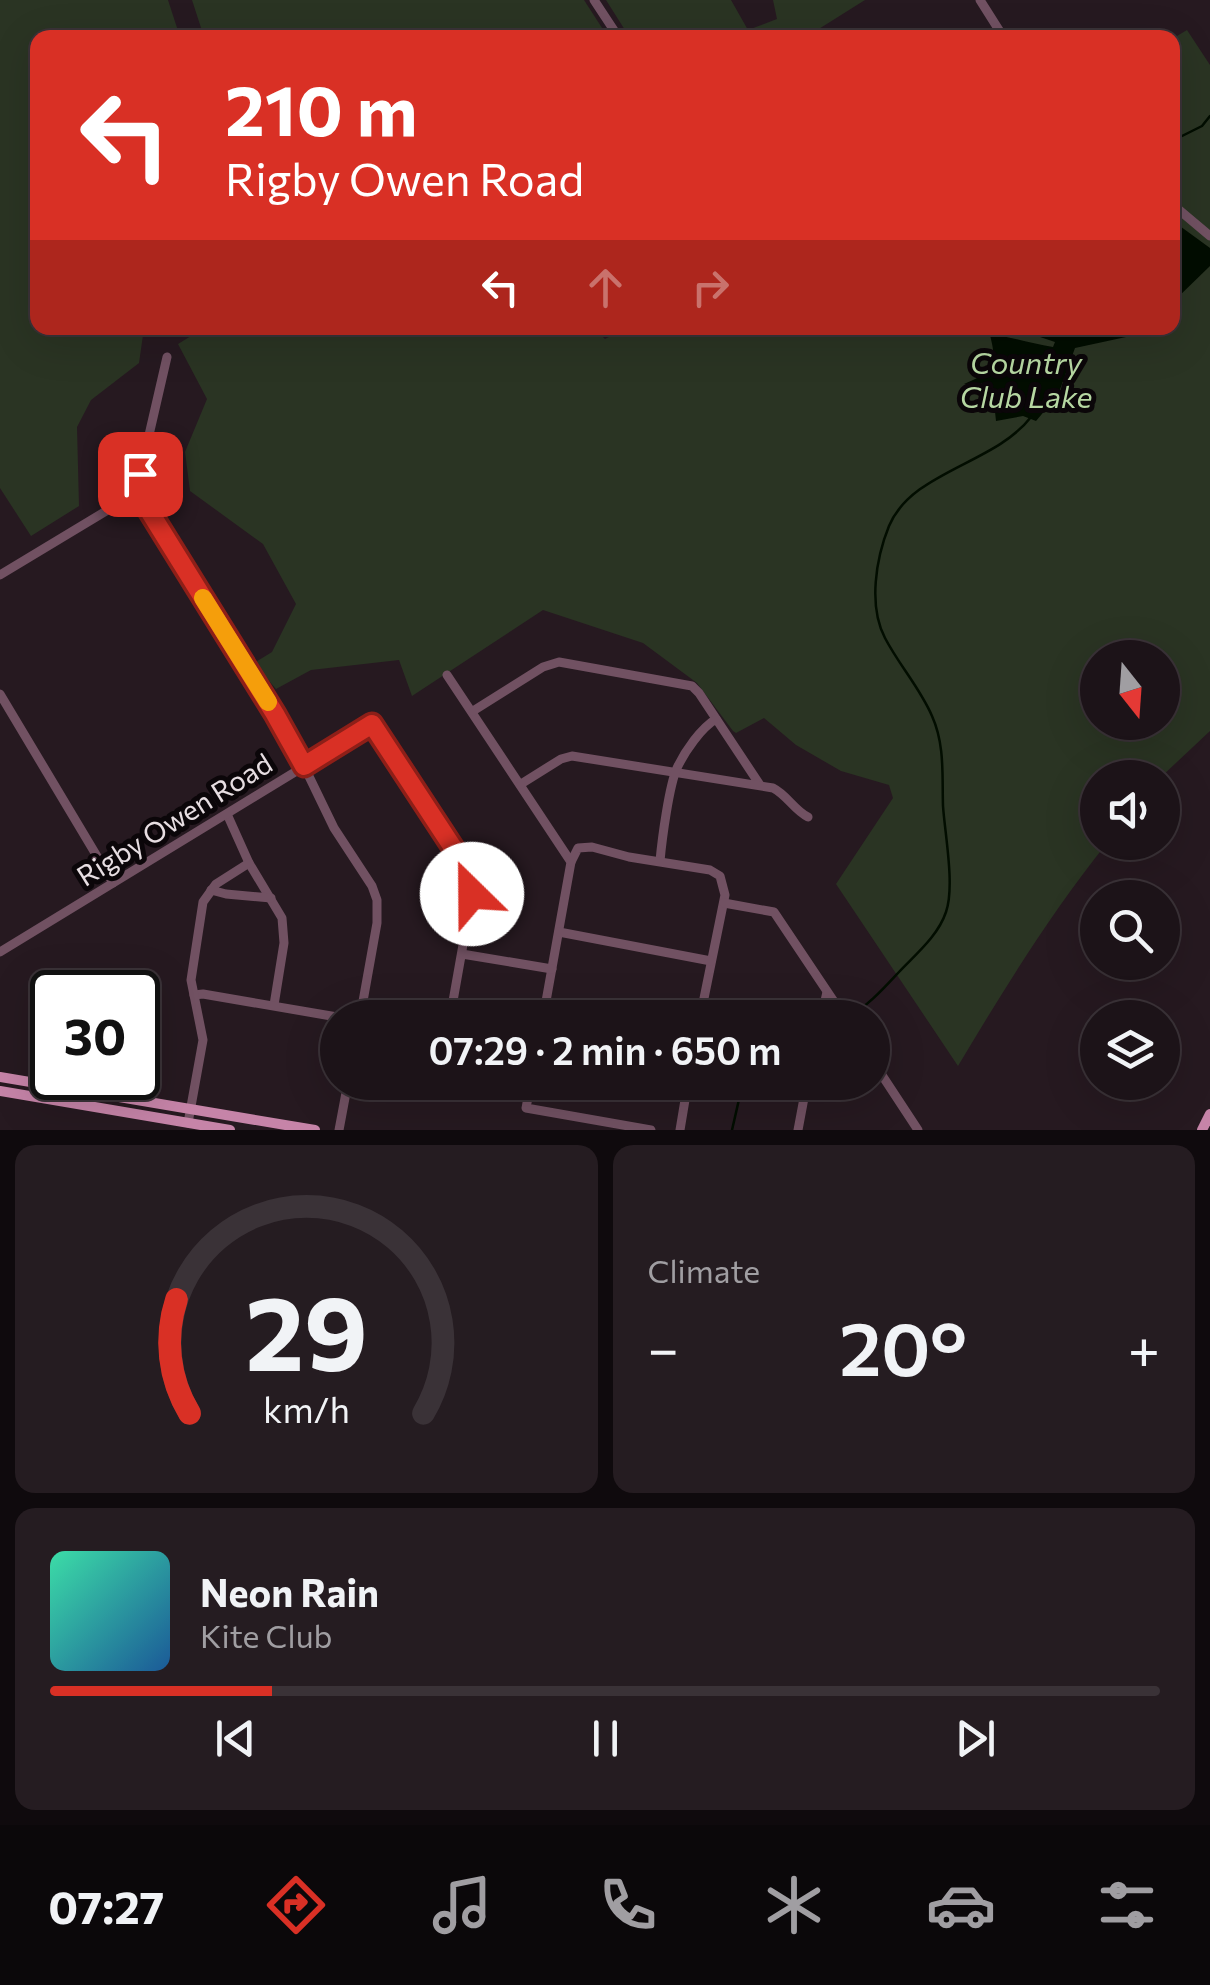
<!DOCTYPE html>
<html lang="en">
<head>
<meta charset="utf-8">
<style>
	body { margin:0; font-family:Commissioner,sans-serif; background:#251c21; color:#f1f3f6; height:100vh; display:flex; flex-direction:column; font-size:38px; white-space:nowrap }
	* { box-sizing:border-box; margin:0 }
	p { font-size:32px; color:#a09ea2 }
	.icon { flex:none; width:55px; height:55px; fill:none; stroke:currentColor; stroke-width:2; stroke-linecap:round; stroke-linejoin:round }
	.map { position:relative; height:1130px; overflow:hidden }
	.sheet { display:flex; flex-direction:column; gap:15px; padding:15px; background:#0f0a0d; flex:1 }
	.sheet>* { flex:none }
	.hud { position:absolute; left:30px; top:30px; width:1150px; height:305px; border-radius:20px; box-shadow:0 10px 40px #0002,0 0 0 2px #3a3237; background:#d93025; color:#fff; overflow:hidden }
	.needle { width:65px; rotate:163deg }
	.buttons { position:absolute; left:1080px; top:640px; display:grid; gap:20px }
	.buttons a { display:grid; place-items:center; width:100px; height:100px; border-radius:50%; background:#1c1318; box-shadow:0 10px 40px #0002,0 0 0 2px #3a3237; font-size:50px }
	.speed { position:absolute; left:30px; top:970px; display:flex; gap:20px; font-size:50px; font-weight:700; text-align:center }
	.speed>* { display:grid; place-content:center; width:130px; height:130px; border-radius:50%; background:#1c1318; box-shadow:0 10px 40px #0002,0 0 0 2px #3a3237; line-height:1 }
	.speed .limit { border:5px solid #111; border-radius:15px; background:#fff; color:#111 }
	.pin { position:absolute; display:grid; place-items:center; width:85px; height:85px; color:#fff; margin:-42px; border-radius:20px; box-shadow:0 5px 15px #0006 }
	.me { position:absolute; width:110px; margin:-55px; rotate:337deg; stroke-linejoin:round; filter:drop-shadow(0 0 8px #0008) }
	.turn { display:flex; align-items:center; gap:35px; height:210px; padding:0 30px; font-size:45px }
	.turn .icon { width:130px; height:130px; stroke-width:2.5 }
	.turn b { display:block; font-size:70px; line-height:85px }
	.lanes { display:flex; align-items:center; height:95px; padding:0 30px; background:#0003; justify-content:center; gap:50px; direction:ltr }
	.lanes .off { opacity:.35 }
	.big { font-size:75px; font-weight:600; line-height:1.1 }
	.sheet .card { flex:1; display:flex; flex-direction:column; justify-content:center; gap:15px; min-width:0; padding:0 35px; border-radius:20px; background:#251c21 }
	.sheet .dial { align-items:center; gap:0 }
	.dial svg { height:260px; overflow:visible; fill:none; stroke:#3a3237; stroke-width:7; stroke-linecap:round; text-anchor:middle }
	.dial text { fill:#f1f3f6; stroke:none }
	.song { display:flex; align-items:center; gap:30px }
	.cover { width:120px; height:120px; border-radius:15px; background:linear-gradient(135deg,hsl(160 70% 55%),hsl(210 70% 35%)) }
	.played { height:10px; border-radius:5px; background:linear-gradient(90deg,#d93025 20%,#3a3237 20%) }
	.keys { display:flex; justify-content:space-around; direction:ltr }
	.heat { display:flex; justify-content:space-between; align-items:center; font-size:55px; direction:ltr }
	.sheet .tiles { flex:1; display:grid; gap:15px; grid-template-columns:1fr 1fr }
	.card:last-child { grid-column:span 2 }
	.trip { position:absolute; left:320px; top:1000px; width:570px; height:100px; border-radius:50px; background:#1c1318; box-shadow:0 10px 40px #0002,0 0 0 2px #3a3237; font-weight:600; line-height:100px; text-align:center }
	.tabs { display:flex; height:160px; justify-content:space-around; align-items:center; background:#0b080a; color:#a09ea2 }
	.tabs .icon { width:70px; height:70px }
	.tabs .active { color:#d93025 }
	.tabs b { font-size:45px; color:#f1f3f6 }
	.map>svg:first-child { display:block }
	.green { fill:#2a3423; fill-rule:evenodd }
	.water { fill:#020d00 }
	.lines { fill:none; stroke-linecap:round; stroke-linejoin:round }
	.stream { stroke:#020d00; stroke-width:2.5 }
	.minor { stroke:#715162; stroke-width:9 }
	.major { stroke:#c684a8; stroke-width:10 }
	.route-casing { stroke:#8d1f18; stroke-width:25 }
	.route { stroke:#d93025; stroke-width:18 }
	.slow { stroke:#f59e0b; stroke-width:18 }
	.labels { text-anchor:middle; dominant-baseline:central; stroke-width:10; stroke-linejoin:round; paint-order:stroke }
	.street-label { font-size:28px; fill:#e7dee2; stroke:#0b0609 }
	.water-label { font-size:30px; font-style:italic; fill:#b6d7a2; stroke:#0b0609 }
</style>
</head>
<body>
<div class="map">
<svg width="1210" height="1130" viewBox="0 0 1210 1130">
	<rect width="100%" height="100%" fill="#261920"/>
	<g class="green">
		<path d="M0,0H168L180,37L38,38V328H152L143,335L139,363L91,400L77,427L79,506L31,536L0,488Z"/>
		<path d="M192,0H584L604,31L603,38L204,37Z"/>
		<path d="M606,0H731L748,30L777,19L773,0H865L806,37L630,38Z"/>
		<path d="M1187,30L1210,65V731L1161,777L1098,778V842L1107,843C1051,913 1004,989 958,1066L836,884L893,798L889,785L841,771L796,745L764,718L736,733L733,731L697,683L643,643L543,610L412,696L399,660L311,670L276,689L254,663L272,652L296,604L263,544L190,491L185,452L207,399L178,344L204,328H594L605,339L626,328H1172V39ZM1098,658H1162V722H1098Z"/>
	</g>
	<g class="water">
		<path d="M1173,221L1210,248V266L1173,302Z"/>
		<path d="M1013,328H1146L1140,334L1075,348L1058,395L1036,421L1023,416L996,421L993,393L990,383L964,384C994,371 998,367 990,335C1011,336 1031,344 1053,347L1055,342Z"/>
	</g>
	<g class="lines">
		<g class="stream">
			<path d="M1172,141L1202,126L1210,116"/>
			<path d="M848,1017C868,1006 884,988 899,972C916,954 938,936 946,912C955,886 945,835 943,806C942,775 945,745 932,716C920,688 899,665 885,638C868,606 876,558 889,526C912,471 995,464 1031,417"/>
			<path d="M732,1130L743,1082"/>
		</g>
		<g class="minor">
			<path d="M594,0L619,38"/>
			<path d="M980,0L1004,38"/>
			<path d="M1172,204L1210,236"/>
			<path d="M167,357L140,474V492L143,501L275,714L304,766L334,828L372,886L377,900V923L360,1018"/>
			<path d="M0,575L126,499L134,498L143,501"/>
			<path d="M447,675L571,862L543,1018"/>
			<path d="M0,694L113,883"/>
			<path d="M473,711L543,667L559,662L692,686L699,693L760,785"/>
			<path d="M521,784L561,759L572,756L773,788C787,795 794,810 808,817"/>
			<path d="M227,814L249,863L282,918L284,943L274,1005"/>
			<path d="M660,861C662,839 669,786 677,768C685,751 701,728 716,719"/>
			<path d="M571,862L578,848L592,847L629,857L710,870L720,876L725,895L700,1018"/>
			<path d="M211,890L226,894L271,898"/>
			<path d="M724,903L774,912L845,1018"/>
			<path d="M559,932L711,961"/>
			<path d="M0,952L372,725L463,863L472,883V894L450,1018"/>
			<path d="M462,954L552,969"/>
			<path d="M194,995L203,994L343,1018"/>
			<path d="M821,1018L827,992"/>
			<path d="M872,1060L918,1130"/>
			<path d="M531,1082L526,1108L651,1130"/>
			<path d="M188,1123L203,1040L191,980L203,902L216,884L249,863"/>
			<path d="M339,1130L348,1082"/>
			<path d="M680,1130L688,1082"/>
			<path d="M798,1130L807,1082"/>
		</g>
		<g class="major">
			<path d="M0,1077L315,1130"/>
			<path d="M0,1091L230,1130"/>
			<path d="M1202,1130L1210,1114"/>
		</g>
	</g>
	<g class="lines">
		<defs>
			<path id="route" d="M140,474L139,485L143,501L275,714L304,766L372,724L463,863L472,883V894"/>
		</defs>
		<use href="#route" class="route-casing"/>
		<use href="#route" class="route"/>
		<path class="slow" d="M203,598L268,702"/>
	</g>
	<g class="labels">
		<g class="street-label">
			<text transform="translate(174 819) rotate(-32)">Rigby Owen Road</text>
		</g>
		<g class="water-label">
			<text x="1026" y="361">Country<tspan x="1026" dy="34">Club Lake</tspan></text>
		</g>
	</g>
</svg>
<div class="buttons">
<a><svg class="needle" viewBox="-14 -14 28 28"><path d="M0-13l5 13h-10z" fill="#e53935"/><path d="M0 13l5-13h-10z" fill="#a09ea2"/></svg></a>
<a><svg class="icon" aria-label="sound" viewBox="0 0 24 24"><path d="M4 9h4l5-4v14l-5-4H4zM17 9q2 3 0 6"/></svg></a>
<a><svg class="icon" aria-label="search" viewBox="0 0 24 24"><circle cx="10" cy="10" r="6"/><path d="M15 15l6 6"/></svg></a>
<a><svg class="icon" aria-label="layers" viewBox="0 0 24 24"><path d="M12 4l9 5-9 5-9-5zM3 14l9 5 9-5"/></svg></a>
</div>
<div class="speed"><div class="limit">30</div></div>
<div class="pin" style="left:140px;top:474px;background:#d93025"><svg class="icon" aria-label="arrive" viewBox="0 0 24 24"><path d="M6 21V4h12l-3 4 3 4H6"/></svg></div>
<svg class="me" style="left:472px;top:894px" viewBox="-20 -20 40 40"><circle r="19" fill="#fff"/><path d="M0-13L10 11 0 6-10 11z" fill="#d93025"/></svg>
<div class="trip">07:29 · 2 min · 650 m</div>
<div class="hud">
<div class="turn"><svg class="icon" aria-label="left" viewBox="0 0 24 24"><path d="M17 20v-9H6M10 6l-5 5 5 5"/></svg><div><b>210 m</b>Rigby Owen Road</div></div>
<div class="lanes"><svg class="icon" aria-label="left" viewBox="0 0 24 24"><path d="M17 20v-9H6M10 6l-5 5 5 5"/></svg><svg class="icon off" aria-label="ahead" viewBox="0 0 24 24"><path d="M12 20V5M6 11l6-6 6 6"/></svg><svg class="icon off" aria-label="right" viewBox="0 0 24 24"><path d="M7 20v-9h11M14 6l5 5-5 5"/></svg></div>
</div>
</div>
<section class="sheet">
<div class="tiles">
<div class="card dial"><svg viewBox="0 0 100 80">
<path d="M14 69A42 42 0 1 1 86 69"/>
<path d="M14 69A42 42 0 0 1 10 34" stroke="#d93025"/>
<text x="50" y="56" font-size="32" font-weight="700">29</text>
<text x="50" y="72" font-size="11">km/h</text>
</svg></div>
<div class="card"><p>Climate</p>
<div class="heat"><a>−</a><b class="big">20°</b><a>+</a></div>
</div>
<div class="card">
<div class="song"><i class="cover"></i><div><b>Neon Rain</b><p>Kite Club</p></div></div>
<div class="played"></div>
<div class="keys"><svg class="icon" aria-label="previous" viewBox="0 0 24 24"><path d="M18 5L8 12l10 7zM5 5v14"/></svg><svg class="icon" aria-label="pause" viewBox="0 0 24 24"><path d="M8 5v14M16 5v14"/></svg><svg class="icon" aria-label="next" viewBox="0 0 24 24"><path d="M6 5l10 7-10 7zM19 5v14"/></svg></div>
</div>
</div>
</section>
<nav class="tabs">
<b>07:27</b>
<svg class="icon active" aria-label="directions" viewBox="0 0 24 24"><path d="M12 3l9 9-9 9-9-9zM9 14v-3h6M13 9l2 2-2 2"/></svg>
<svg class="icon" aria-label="music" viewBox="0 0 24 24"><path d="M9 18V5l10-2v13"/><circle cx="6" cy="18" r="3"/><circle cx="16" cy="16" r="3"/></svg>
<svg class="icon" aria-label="phone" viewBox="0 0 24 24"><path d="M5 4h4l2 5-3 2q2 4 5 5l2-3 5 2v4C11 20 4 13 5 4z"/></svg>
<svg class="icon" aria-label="climate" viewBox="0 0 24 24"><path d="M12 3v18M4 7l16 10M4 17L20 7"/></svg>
<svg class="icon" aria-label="car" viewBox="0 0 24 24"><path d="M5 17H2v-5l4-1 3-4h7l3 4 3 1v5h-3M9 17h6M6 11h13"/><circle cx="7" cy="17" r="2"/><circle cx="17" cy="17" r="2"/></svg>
<svg class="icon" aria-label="filters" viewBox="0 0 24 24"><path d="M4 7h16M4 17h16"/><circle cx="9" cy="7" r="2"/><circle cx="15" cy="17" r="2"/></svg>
</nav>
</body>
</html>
